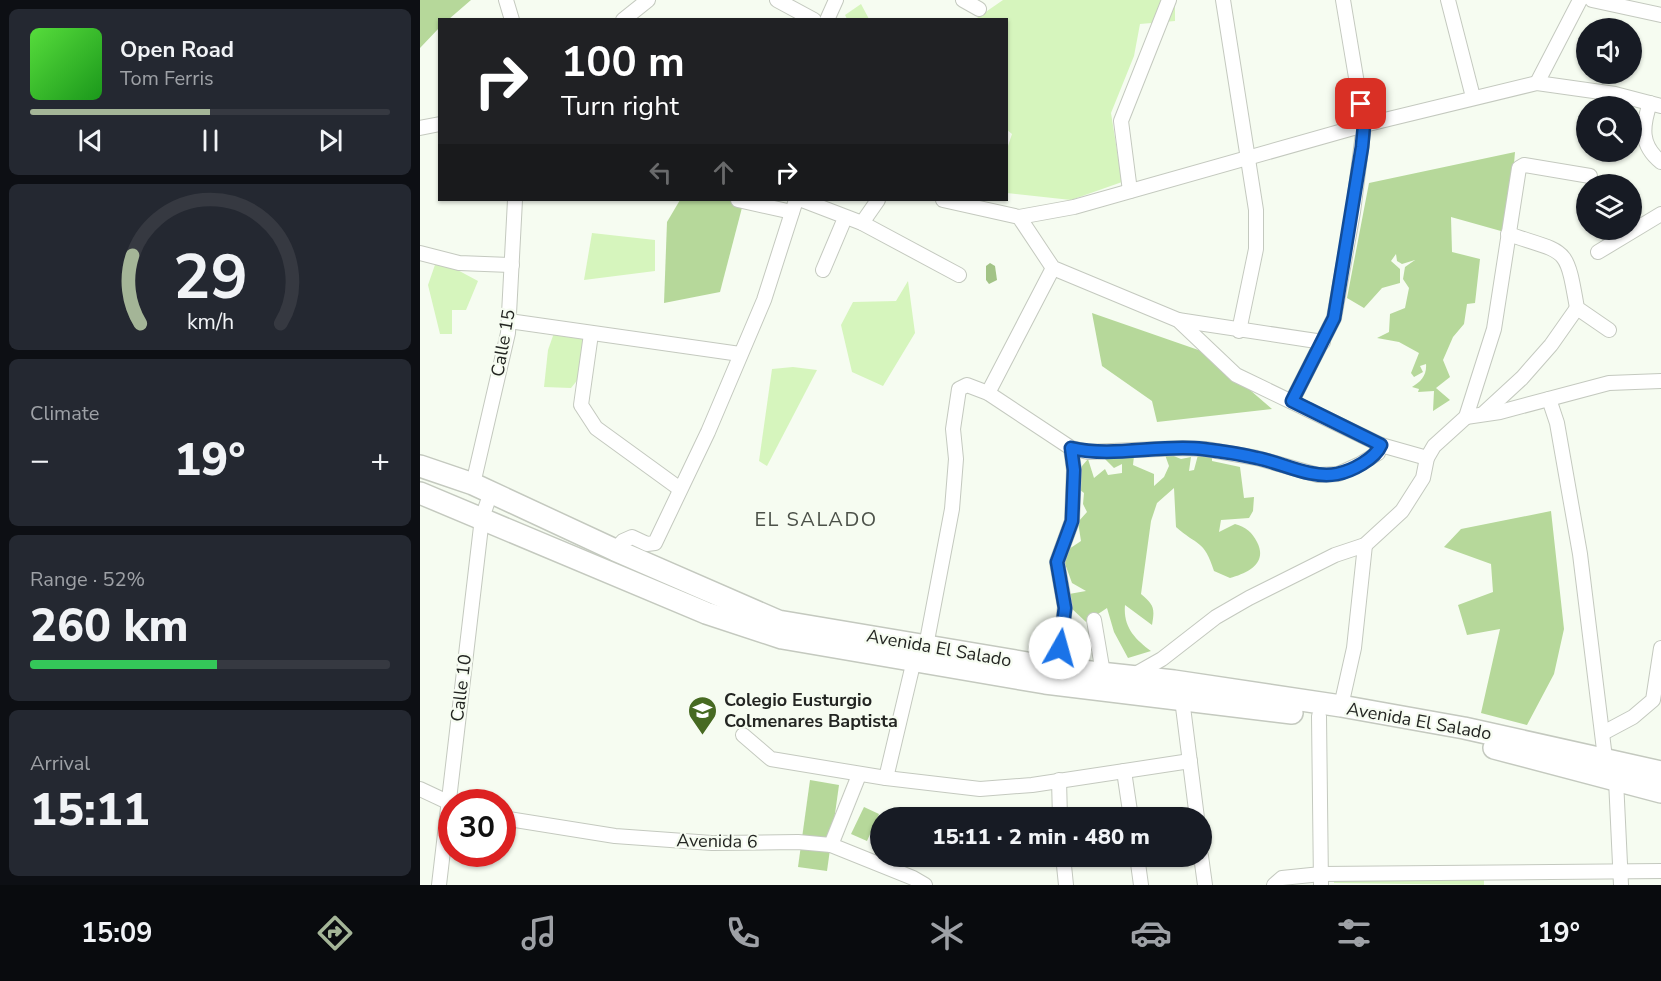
<!DOCTYPE html>
<html lang="en">
<head>
<meta charset="utf-8">
<style>
	body { margin:0; font-family:"Nunito Sans",sans-serif; background:#242831; color:#f1f3f6; height:100vh; display:flex; flex-direction:column; font-size:22px; white-space:nowrap }
	* { box-sizing:border-box; margin:0 }
	p { font-size:20px; color:#9ea1a6 }
	.icon { flex:none; width:33px; height:33px; fill:none; stroke:currentColor; stroke-width:2; stroke-linecap:round; stroke-linejoin:round }
	.map { position:relative; flex:1; overflow:hidden }
	.sheet { display:flex; flex-direction:column; gap:9px; padding:9px; background:#0d0f14; width:420px }
	.sheet>* { flex:none }
	.guide { position:absolute; left:18px; top:18px; width:570px; height:183px; border-radius:0px; box-shadow:0 2px 4px #0004; background:#202124; color:#fff; overflow:hidden }
	.fabs { position:absolute; left:1156px; top:18px; display:grid; gap:12px }
	.fabs a { display:grid; place-items:center; width:66px; height:66px; border-radius:50%; background:#171b24; box-shadow:0 2px 4px #0004; font-size:30px }
	.speed { position:absolute; left:18px; top:789px; display:flex; gap:12px; font-size:30px; font-weight:700; text-align:center }
	.speed>* { display:grid; place-content:center; width:78px; height:78px; border-radius:50%; background:#171b24; box-shadow:0 2px 4px #0004; line-height:1 }
	.speed .limit { border:9px solid #d22; background:#fff; color:#111 }
	.pin { position:absolute; display:grid; place-items:center; width:51px; height:51px; color:#fff; margin:-26px; border-radius:12px; box-shadow:0 3px 9px #0006 }
	.me { position:absolute; width:66px; margin:-33px; rotate:7deg; stroke-linejoin:round; filter:drop-shadow(0 0 4px #0008) }
	.turn { display:flex; align-items:center; gap:21px; height:126px; padding:0 24px; font-size:27px }
	.turn .icon { width:78px; height:78px; stroke-width:2.5 }
	.turn b { display:block; font-size:42px; line-height:51px }
	.lanes { display:flex; align-items:center; height:57px; padding:0 24px; background:#0003; justify-content:center; gap:30px; direction:ltr }
	.lanes .off { opacity:.35 }
	.big { font-size:45px; font-weight:800; line-height:1.1 }
	.sheet .widget { flex:1; display:flex; flex-direction:column; justify-content:center; gap:9px; min-width:0; padding:0 21px; border-radius:9px; background:#242831 }
	.sheet .dial { align-items:center; gap:0 }
	.dial svg { height:156px; overflow:visible; fill:none; stroke:#363941; stroke-width:7; stroke-linecap:round; text-anchor:middle }
	.dial text { fill:#f1f3f6; stroke:none }
	.song { display:flex; align-items:center; gap:18px }
	.cover { width:72px; height:72px; border-radius:9px; background:linear-gradient(135deg,hsl(110 70% 55%),hsl(120 70% 35%)) }
	.played { height:6px; border-radius:3px; background:linear-gradient(90deg,#a4b597 50%,#363941 50%) }
	.keys { display:flex; justify-content:space-around; direction:ltr }
	.heat { display:flex; justify-content:space-between; align-items:center; font-size:33px; direction:ltr }
	.charge { height:9px; border-radius:4px; background:linear-gradient(90deg,#34c759 52%,#363941 0) }
	.trip { position:absolute; left:450px; top:807px; width:342px; height:60px; border-radius:30px; background:#171b24; box-shadow:0 2px 4px #0004; font-weight:800; line-height:60px; text-align:center }
	.dock { display:flex; height:96px; justify-content:space-around; align-items:center; background:#090b0e; color:#9ea1a6 }
	.dock .icon { width:42px; height:42px }
	.dock .active { color:#a4b597 }
	.dock b { font-size:27px; color:#f1f3f6 }
	main { display:flex; flex:1; min-height:0 }
	.map>svg:first-child { display:block }
	.green { fill:#d6f5bd }
	.forest { fill:#b6d89a }
	.water { fill:#a2c386 }
	.lines { fill:none; stroke-linecap:round; stroke-linejoin:round }
	.street-casing { stroke:#c4c9bf; stroke-width:16 }
	.primary-casing { stroke:#c4c9bf; stroke-width:24 }
	.street { stroke:#fff; stroke-width:14 }
	.primary { stroke:#fff; stroke-width:21 }
	.route-casing { stroke:#114b97; stroke-width:15 }
	.route { stroke:#1a73e8; stroke-width:10 }
	.labels { text-anchor:middle; dominant-baseline:central; stroke-width:4.5; stroke-linejoin:round; paint-order:stroke }
	.street-label { font-size:18px; fill:#232522; stroke:#f6fcf1 }
	.poi-label { font-size:18px; font-weight:bold; fill:#232522; stroke:#f6fcf1; text-anchor:start }
	.neighbourhood-label { font-size:20px; letter-spacing:1.5px; fill:#4b5048; stroke:#f6fcf1 }
</style>
</head>
<body>
<main>
<section class="sheet">
<div class="widget">
<div class="song"><i class="cover"></i><div><b>Open Road</b><p>Tom Ferris</p></div></div>
<div class="played"></div>
<div class="keys"><svg class="icon" aria-label="previous" viewBox="0 0 24 24"><path d="M18 5L8 12l10 7zM5 5v14"/></svg><svg class="icon" aria-label="pause" viewBox="0 0 24 24"><path d="M8 5v14M16 5v14"/></svg><svg class="icon" aria-label="next" viewBox="0 0 24 24"><path d="M6 5l10 7-10 7zM19 5v14"/></svg></div>
</div>
<div class="widget dial"><svg viewBox="0 0 100 80">
<path d="M14 69A42 42 0 1 1 86 69"/>
<path d="M14 69A42 42 0 0 1 10 34" stroke="#a4b597"/>
<text x="50" y="56" font-size="32" font-weight="700">29</text>
<text x="50" y="72" font-size="11">km/h</text>
</svg></div>
<div class="widget"><p>Climate</p>
<div class="heat"><a>−</a><b class="big">19°</b><a>+</a></div>
</div>
<div class="widget"><p>Range · 52%</p><b class="big">260 km</b><div class="charge"></div></div>
<div class="widget"><p>Arrival</p><b class="big">15:11</b></div>
</section>
<div class="map">
<svg width="1241" height="885" viewBox="0 0 1241 885">
	<rect width="100%" height="100%" fill="#f6fcf1"/>
	<g class="green">
		<path d="M583,0H755V21L720,24L714,56L691,113L702,182L651,200L587,193V149L592,134L586,129V20H554Z"/>
		<path d="M441,4L449,19H427L425,15Z"/>
		<path d="M172,233L235,240V271L164,280Z"/>
		<path d="M17,259L58,281L46,310H32V334H20L8,285Z"/>
		<path d="M488,281L495,333L463,386L432,372L421,325L433,302L476,301Z"/>
		<path d="M134,333L169,339L164,372L151,388L124,387L128,350Z"/>
		<path d="M373,367L397,370L347,466L339,461L352,369Z"/>
		<path d="M914,875L1064,877V885L914,883Z"/>
	</g>
	<g class="forest">
		<path d="M0,0H51L29,19L20,20L19,28L0,48Z"/>
		<path d="M1095,152L1088,233L1031,217L1032,252L1060,259L1055,303L1047,304L1044,324L1033,337L1023,360L1030,377L1016,388L1030,400L1013,411L1014,391L998,392L999,389L992,387C1001,382 1007,375 1006,364L1000,366L1003,372L994,377L991,373L999,353L979,342L957,338L969,332L970,314L985,308L989,288L983,279L985,267L995,260L982,264L977,261L976,254L971,261L980,269V283L962,288L944,308L927,298L949,183Z"/>
		<path d="M260,200H324L300,292L244,303L247,222Z"/>
		<path d="M672,313L787,353L852,409L737,422L732,401L682,366Z"/>
		<path d="M744,452L761,459L771,457L769,471L774,470L778,455L792,454V461L820,467L824,498L834,497L833,511L829,518L801,520L799,532L815,524C826,527 832,532 837,542C848,563 828,573 810,578L794,571C784,539 777,546 756,527L754,488L737,503L731,521L721,594C734,605 735,608 732,625L705,605C703,627 715,639 731,651L708,658L694,632L687,608L666,622L649,606V594L666,591L652,583L644,561L646,551L661,541L658,522L667,512L663,504L664,493L654,485L662,466L668,459L674,478L685,469L688,475L702,473V464L694,468L682,456H714L713,465L734,474V486L744,477L749,466Z"/>
		<path d="M1131,511L1144,629L1134,674L1107,725L1061,713L1080,629L1047,635L1038,605L1073,592L1071,564L1024,547L1041,529Z"/>
		<path d="M390,780L419,785L407,871L378,867Z"/>
		<path d="M444,807L459,814L447,841L431,834Z"/>
	</g>
	<path class="water" d="M570,263L575,266L577,280L569,284L566,280V266Z"/>
	<g class="lines">
		<defs>
			<g id="street">
				<path d="M86,0L92,20"/>
				<path d="M357,0L394,20"/>
				<path d="M543,0L559,9"/>
				<path d="M803,0L836,210V249L819,331"/>
				<path d="M1028,0L1053,97"/>
				<path d="M1172,0L1241,15"/>
				<path d="M203,20L228,0"/>
				<path d="M407,20L416,0"/>
				<path d="M1117,83L1160,0"/>
				<path d="M1230,103C1222,127 1220,145 1241,162"/>
				<path d="M0,128L20,124"/>
				<path d="M710,191L701,121L749,0"/>
				<path d="M318,200L372,212"/>
				<path d="M382,200L442,223L539,275"/>
				<path d="M523,200L599,217L633,268L758,320L816,375L961,445L1007,458"/>
				<path d="M599,217L654,207L944,125L1117,83L1195,94L1241,106"/>
				<path d="M442,223L458,200"/>
				<path d="M1088,234C1148,254 1146,245 1157,308L1189,330"/>
				<path d="M1178,252L1241,214"/>
				<path d="M0,253L39,263L92,265"/>
				<path d="M403,270L425,218"/>
				<path d="M758,320L903,342"/>
				<path d="M89,321L320,354"/>
				<path d="M171,334L161,405L176,428L260,489"/>
				<path d="M568,393L633,268"/>
				<path d="M1129,399L1137,423L1160,554L1185,758"/>
				<path d="M872,401L914,318L933,212L944,125L923,0"/>
				<path d="M1064,413L1102,378L1131,345L1157,308"/>
				<path d="M1046,417L1080,412L1189,383L1241,381"/>
				<path d="M53,484L88,333L95,200"/>
				<path d="M195,550L203,541L212,537L227,544L235,543L288,432L344,300L376,200"/>
				<path d="M674,620L683,673"/>
				<path d="M506,646L532,509L536,459L533,429L539,389L547,385L568,393L651,448L668,452L762,448L785,449L837,458L898,475L918,474L940,464L958,453L961,445"/>
				<path d="M640,648L645,607L637,562L652,521L654,470L651,448"/>
				<path d="M712,676L742,659L796,617L829,598L915,555L945,545L982,511L1003,478L1007,458L1014,446L1046,417L1074,329L1099,168L1104,165L1170,176"/>
				<path d="M762,699L777,818"/>
				<path d="M921,706L934,648L945,545"/>
				<path d="M899,716L901,885"/>
				<path d="M1183,733L1213,717L1233,700L1241,648"/>
				<path d="M323,735L351,759L466,778L560,789L612,785L770,761"/>
				<path d="M704,771L711,818"/>
				<path d="M466,778L494,660"/>
				<path d="M639,780L640,818"/>
				<path d="M1196,780L1201,885"/>
				<path d="M0,789L32,804"/>
				<path d="M82,818L195,836L292,843L378,842L411,845L493,878L505,885"/>
				<path d="M411,845L439,775"/>
				<path d="M643,856L646,885"/>
				<path d="M717,856L721,885"/>
				<path d="M781,856L785,885"/>
				<path d="M19,885L62,518L71,492"/>
				<path d="M854,885L862,878L901,874L1241,871"/>
			</g>
			<g id="primary">
				<path d="M0,466L53,484L195,550L358,621L643,669L754,681L921,706L1044,728L1241,772"/>
				<path d="M0,493L286,613L362,638L625,683L872,713"/>
				<path d="M1074,748L1241,792"/>
			</g>
		</defs>
		<use href="#street" class="street-casing"/>
		<use href="#primary" class="primary-casing"/>
		<use href="#street" class="street"/>
		<use href="#primary" class="primary"/>
	</g>
	<g class="lines">
		<defs>
			<path id="route" d="M640,648L645,608L637,562L652,521L654,470L651,448C693,458 739,444 783,449C800,451 820,454 837,458C863,463 890,479 917,474C932,471 955,459 961,445L872,401L914,318L942,147L944,125L941,104"/>
		</defs>
		<use href="#route" class="route-casing"/>
		<use href="#route" class="route"/>
	</g>
	<defs>
		<symbol id="school-pin" viewBox="-11 -11 22 30"><path d="M0 17L-7.5 6A9.5 9.5 0 1 1 7.5 6Z" fill="#476a22" stroke="#f6fcf1"/><path d="M0-5L7-2L0 1L-7-2ZM-4 1L0 2.5L4 1V4Q0 6-4 4Z" fill="#fff"/></symbol>
	</defs>
	<g fill-rule="evenodd">
		<use href="#school-pin" x="266" y="694" width="33" height="45"/>
	</g>
	<g class="labels">
		<g class="street-label">
			<text transform="translate(83 343) rotate(-80)">Calle 15</text>
			<text transform="translate(519 648) rotate(10)">Avenida El Salado</text>
			<text transform="translate(41 688) rotate(-83)">Calle 10</text>
			<text transform="translate(999 721) rotate(10)">Avenida El Salado</text>
			<text transform="translate(297 841) rotate(1)">Avenida 6</text>
		</g>
		<g class="poi-label">
			<text x="304" y="700">Colegio Eusturgio<tspan x="304" dy="21">Colmenares Baptista</tspan></text>
		</g>
		<g class="neighbourhood-label">
			<text x="396" y="519">EL SALADO</text>
		</g>
	</g>
</svg>
<div class="fabs">
<a><svg class="icon" aria-label="sound" viewBox="0 0 24 24"><path d="M4 9h4l5-4v14l-5-4H4zM17 9q2 3 0 6"/></svg></a>
<a><svg class="icon" aria-label="search" viewBox="0 0 24 24"><circle cx="10" cy="10" r="6"/><path d="M15 15l6 6"/></svg></a>
<a><svg class="icon" aria-label="layers" viewBox="0 0 24 24"><path d="M12 4l9 5-9 5-9-5zM3 14l9 5 9-5"/></svg></a>
</div>
<div class="speed"><div class="limit">30</div></div>
<div class="pin" style="left:941px;top:104px;background:#d93025"><svg class="icon" aria-label="arrive" viewBox="0 0 24 24"><path d="M6 21V4h12l-3 4 3 4H6"/></svg></div>
<svg class="me" style="left:640px;top:648px" viewBox="-20 -20 40 40"><circle r="19" fill="#fff"/><path d="M0-13L10 11 0 6-10 11z" fill="#1a73e8"/></svg>
<div class="trip">15:11 · 2 min · 480 m</div>
<div class="guide">
<div class="turn"><svg class="icon" aria-label="right" viewBox="0 0 24 24"><path d="M7 20v-9h11M14 6l5 5-5 5"/></svg><div><b>100 m</b>Turn right</div></div>
<div class="lanes"><svg class="icon off" aria-label="left" viewBox="0 0 24 24"><path d="M17 20v-9H6M10 6l-5 5 5 5"/></svg><svg class="icon off" aria-label="ahead" viewBox="0 0 24 24"><path d="M12 20V5M6 11l6-6 6 6"/></svg><svg class="icon" aria-label="right" viewBox="0 0 24 24"><path d="M7 20v-9h11M14 6l5 5-5 5"/></svg></div>
</div>
</div>
</main>
<nav class="dock">
<b>15:09</b>
<svg class="icon active" aria-label="directions" viewBox="0 0 24 24"><path d="M12 3l9 9-9 9-9-9zM9 14v-3h6M13 9l2 2-2 2"/></svg>
<svg class="icon" aria-label="music" viewBox="0 0 24 24"><path d="M9 18V5l10-2v13"/><circle cx="6" cy="18" r="3"/><circle cx="16" cy="16" r="3"/></svg>
<svg class="icon" aria-label="phone" viewBox="0 0 24 24"><path d="M5 4h4l2 5-3 2q2 4 5 5l2-3 5 2v4C11 20 4 13 5 4z"/></svg>
<svg class="icon" aria-label="climate" viewBox="0 0 24 24"><path d="M12 3v18M4 7l16 10M4 17L20 7"/></svg>
<svg class="icon" aria-label="car" viewBox="0 0 24 24"><path d="M5 17H2v-5l4-1 3-4h7l3 4 3 1v5h-3M9 17h6M6 11h13"/><circle cx="7" cy="17" r="2"/><circle cx="17" cy="17" r="2"/></svg>
<svg class="icon" aria-label="filters" viewBox="0 0 24 24"><path d="M4 7h16M4 17h16"/><circle cx="9" cy="7" r="2"/><circle cx="15" cy="17" r="2"/></svg>
<b>19°</b>
</nav>
</body>
</html>
